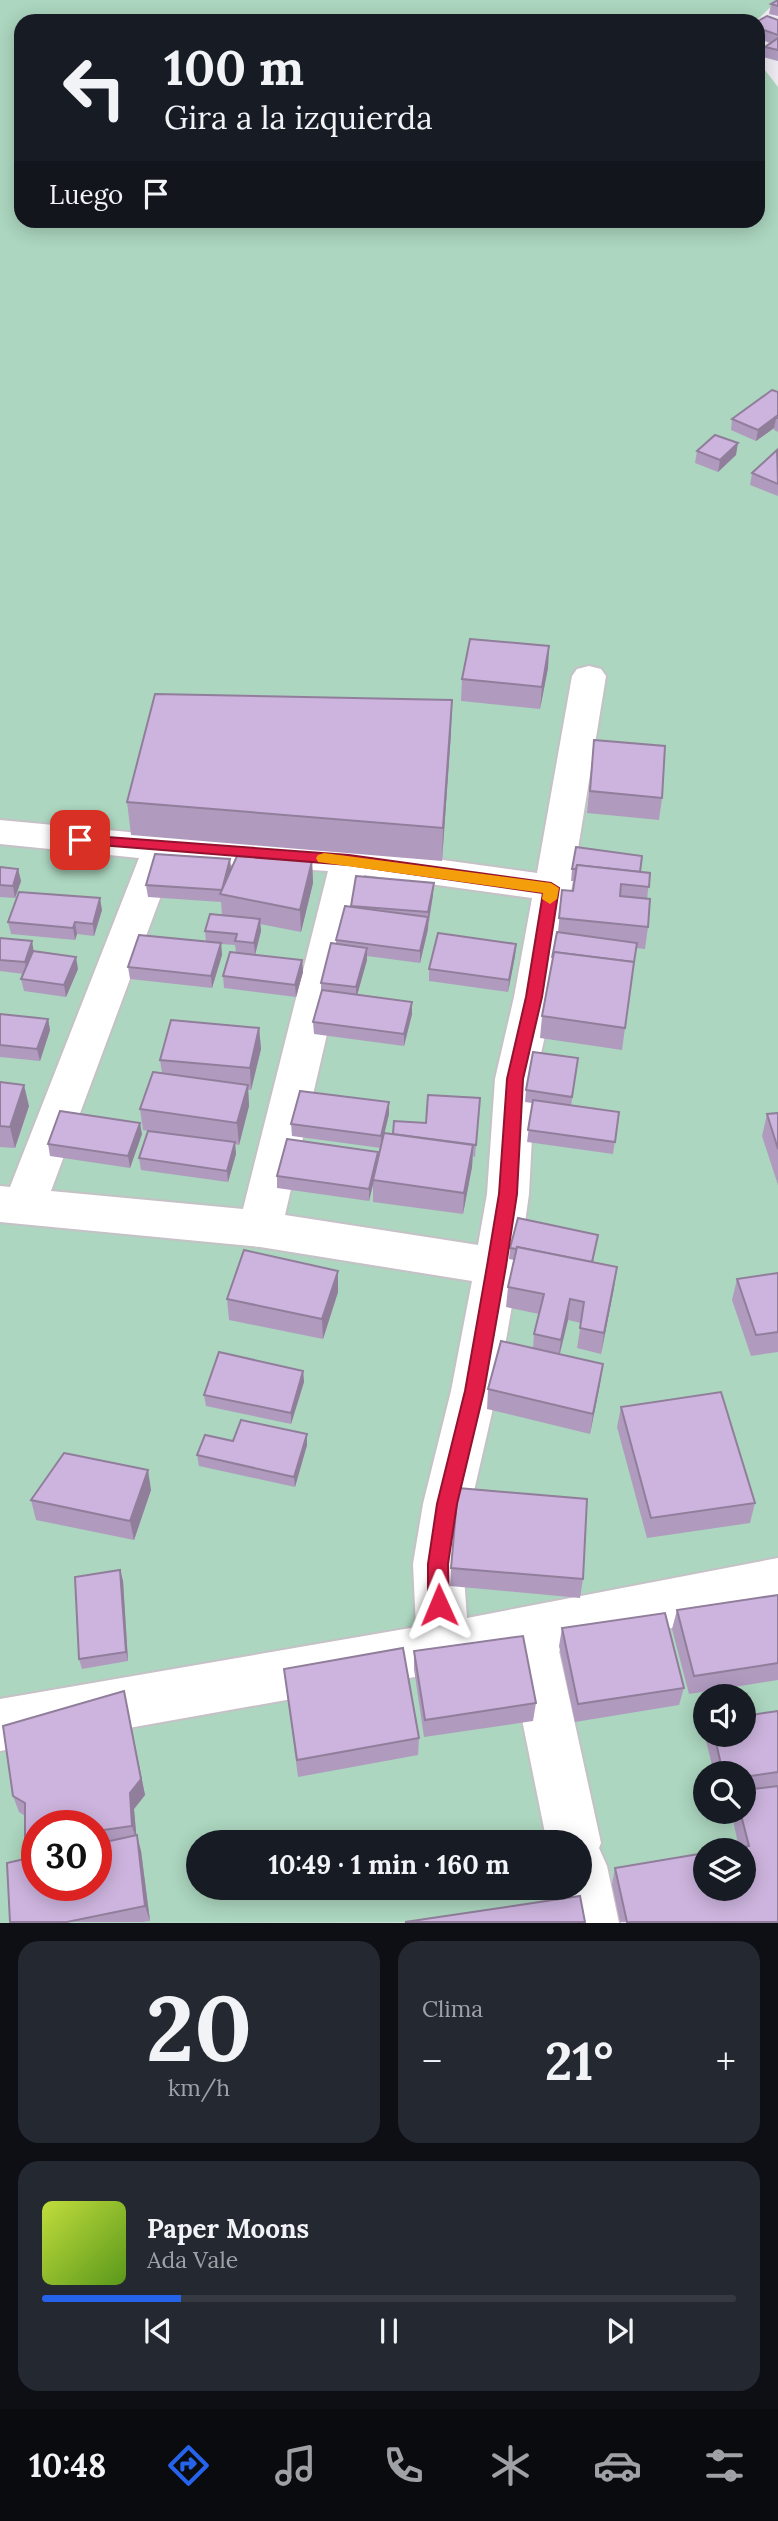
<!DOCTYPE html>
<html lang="es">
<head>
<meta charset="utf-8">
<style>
	body { margin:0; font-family:Lora,serif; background:#242831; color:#f1f3f6; height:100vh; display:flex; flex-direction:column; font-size:26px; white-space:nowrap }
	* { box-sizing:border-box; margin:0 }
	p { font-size:23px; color:#9ea1a6 }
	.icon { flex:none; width:38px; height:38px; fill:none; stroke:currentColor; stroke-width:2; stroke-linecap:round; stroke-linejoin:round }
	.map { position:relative; height:1923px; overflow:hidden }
	.panel { display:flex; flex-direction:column; gap:18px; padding:18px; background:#0d0f14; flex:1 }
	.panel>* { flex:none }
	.banner { position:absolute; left:14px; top:14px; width:751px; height:214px; border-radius:21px; box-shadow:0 4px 18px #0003; background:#171b24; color:#f1f3f6; overflow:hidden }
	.fabs { position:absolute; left:693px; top:1684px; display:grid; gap:14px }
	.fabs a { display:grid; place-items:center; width:63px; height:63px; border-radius:50%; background:#171b24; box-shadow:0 4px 18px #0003; font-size:35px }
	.speed { position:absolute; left:21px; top:1810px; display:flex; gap:14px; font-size:35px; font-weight:700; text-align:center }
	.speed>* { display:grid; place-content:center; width:91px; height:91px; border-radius:50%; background:#171b24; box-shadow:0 4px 18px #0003; line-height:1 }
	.speed .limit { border:10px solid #d22; background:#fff; color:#111 }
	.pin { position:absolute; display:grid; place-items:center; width:60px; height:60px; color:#fff; margin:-30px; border-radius:14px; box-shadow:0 4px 10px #0006 }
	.me { position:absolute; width:77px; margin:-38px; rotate:359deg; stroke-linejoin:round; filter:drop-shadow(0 0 5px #0008) }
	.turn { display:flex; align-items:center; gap:24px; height:147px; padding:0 35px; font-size:32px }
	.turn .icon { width:91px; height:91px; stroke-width:2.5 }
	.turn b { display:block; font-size:49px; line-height:60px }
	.then { display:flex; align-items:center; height:66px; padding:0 35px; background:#0003; gap:14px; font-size:26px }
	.big { font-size:52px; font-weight:800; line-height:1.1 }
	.panel .tile { flex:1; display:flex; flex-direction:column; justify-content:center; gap:10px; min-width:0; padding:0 24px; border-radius:21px; background:#242831 }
	.panel .dial { align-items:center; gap:0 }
	.dial b { font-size:91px; line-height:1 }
	.song { display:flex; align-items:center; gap:21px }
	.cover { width:84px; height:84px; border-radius:10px; background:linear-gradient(135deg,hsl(70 70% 55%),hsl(90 70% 35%)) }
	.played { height:7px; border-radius:4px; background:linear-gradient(90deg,#2563eb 20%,#363941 20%) }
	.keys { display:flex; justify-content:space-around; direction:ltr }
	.heat { display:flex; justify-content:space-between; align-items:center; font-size:38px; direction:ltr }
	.panel .tiles { flex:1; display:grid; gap:18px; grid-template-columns:1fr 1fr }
	.tile:last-child { grid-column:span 2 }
	.trip { position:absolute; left:186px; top:1830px; width:406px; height:70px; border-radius:35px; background:#171b24; box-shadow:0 4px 18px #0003; font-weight:800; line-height:70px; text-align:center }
	.tab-bar { display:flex; height:112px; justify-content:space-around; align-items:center; background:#090b0e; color:#9ea1a6 }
	.tab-bar .icon { width:49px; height:49px }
	.tab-bar .on { color:#2563eb }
	.tab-bar b { font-size:32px; color:#f1f3f6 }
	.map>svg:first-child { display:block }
	.green { fill:#acd6bf; fill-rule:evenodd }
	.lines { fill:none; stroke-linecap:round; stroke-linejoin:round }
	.minor-casing { stroke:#c5c1c7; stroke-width:4 }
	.minor { fill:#fff; fill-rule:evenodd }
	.wall { fill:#b09bbf; fill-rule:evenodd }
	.shaded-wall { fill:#907e9b }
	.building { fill:#cdb4de; stroke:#907e9b; stroke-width:2 }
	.route { fill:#e11d48; stroke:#92132f; stroke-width:2 }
	.slow { fill:#f59e0b }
</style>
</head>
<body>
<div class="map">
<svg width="778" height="1923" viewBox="0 0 778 1923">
	<rect width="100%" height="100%" fill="#efebf2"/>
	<path class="green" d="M0,0H778L756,21H21V220H758V61L778,87V1922L0,1923ZM705,1696H744V1734H705ZM705,1773H744V1811H705ZM37,1825H96V1885H37ZM198,1843H579V1888H198ZM705,1850H744V1888H705Z"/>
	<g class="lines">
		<defs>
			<path id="minor" d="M589,666L601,669L606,676L554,997L535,1079L529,1194L519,1266L497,1391L471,1504L463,1564L467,1618L778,1558V1606L559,1651L601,1843L599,1848L607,1866L619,1923H563L556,1888H579V1843H547L510,1660L0,1751V1699L416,1627L413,1564L423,1504L451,1391L472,1281L260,1247L0,1222V1186L10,1187L139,858L0,844V820L161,835L349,847L537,873L572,676L577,669ZM174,861L328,871L243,1209L51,1191ZM364,875L532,898L514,997L495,1079L487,1194L478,1245L285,1215Z"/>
		</defs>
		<use href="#minor" class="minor-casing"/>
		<use href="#minor" class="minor"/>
	</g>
	<g class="wall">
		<path d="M778,0V16L769,14L771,4Z"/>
		<path d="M778,20V61L763,57L765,47L770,43L758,38V21Z"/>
		<path d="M778,392V432L774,430V428L756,441L731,430L732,419Z"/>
		<path d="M697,451L736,455L718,472L695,463Z"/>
		<path d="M778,451V496L750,485L752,473Z"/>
		<path d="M549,646L548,668L540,709L461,701L462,679Z"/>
		<path d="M451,733L442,861L131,835L127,802Z"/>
		<path d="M594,740L662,798L659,820L587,813Z"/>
		<path d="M230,859L231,870L312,861L313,883L301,932L260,924L261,931L255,955L302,960L303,972L296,997L224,988L223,976L236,952L235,945L221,944L222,955L212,988L130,979L128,967L206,942L205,931L222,915L221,902L148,897L146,885Z"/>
		<path d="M0,867L18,869L21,881L15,898L0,897Z"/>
		<path d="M572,869L650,873L647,899L648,927L645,949L636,948L622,1050L540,1038L542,1016L558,932L562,890L573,891L574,881H571Z"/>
		<path d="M356,876L433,895L428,929L420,963L367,956V960L357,995L412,1002V1014L404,1046L314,1034L313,1022L321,993V983L336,944V940L351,907Z"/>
		<path d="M102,910L94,936L77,934L75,940L11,934L8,922Z"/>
		<path d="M0,938L78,969L66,997L24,991L21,979L24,974L0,971Z"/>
		<path d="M516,944L515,956L508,992L429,981V969Z"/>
		<path d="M0,1014L48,1019L50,1030L40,1061L0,1057Z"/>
		<path d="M259,1028L261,1049L251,1090H248L249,1106L239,1145L235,1144L236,1154L228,1182L141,1170L139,1158L148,1131L143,1130L140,1109L162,1073L160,1060Z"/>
		<path d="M578,1058L571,1106L619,1112L613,1154L527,1142L532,1103L525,1102L526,1090Z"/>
		<path d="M0,1082L29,1106L15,1148L0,1147Z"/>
		<path d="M480,1098L475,1157L473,1156L472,1167L463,1214L373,1202V1184L369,1201L277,1188V1176L378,1152V1160L381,1148L292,1136L291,1124L389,1114L384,1133L393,1134L426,1123Z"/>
		<path d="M778,1113V1185L762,1136L767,1114Z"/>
		<path d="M142,1134L130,1168L50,1156L48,1144Z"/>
		<path d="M598,1235L593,1262L614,1288L601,1354L577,1348L581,1323L568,1320L560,1354L600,1384L590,1434L487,1409L488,1389L533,1348L534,1334L539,1314L506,1307L508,1287L514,1260L509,1259L510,1248Z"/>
		<path d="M338,1271V1292L323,1339L229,1320L227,1299Z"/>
		<path d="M778,1273V1352L751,1356L732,1300L737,1279Z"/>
		<path d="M303,1371L304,1382L291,1424L206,1406L204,1395Z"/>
		<path d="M621,1407L755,1503L750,1523L647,1538L617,1427Z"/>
		<path d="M307,1434V1445L295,1487L199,1466L197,1455L233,1441Z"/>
		<path d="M151,1490L134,1540L36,1520L31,1500Z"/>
		<path d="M451,1568L583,1579L580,1598L450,1586Z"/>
		<path d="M120,1570L123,1581L128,1661L82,1669L79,1659Z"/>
		<path d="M778,1595V1680L689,1694L672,1629L677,1610Z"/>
		<path d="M562,1628L684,1688L679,1705L575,1722L559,1646Z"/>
		<path d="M414,1651L536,1703L533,1721L424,1737L414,1669Z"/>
		<path d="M284,1669L419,1738L418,1755L298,1777Z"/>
		<path d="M124,1691L145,1795L134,1809L136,1835L141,1851L150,1921L143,1922H10L31,1858L25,1842V1816L19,1812L13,1796ZM37,1825H96V1885H37Z"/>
		<path d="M778,1711V1922H620L612,1884L615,1868L739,1848L731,1811H744V1773H714L705,1737L706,1734H744Z"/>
	</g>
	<g class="shaded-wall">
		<path d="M778,415V419H776L774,428L756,441L758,430Z"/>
		<path d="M738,443L736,455L718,472L720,460Z"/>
		<path d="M549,646L548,668L540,709L542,687Z"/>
		<path d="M452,700L451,733L442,861L443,828Z"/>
		<path d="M230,859L231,871L222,890Z"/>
		<path d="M312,861L313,883L301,932L300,910Z"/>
		<path d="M18,869L21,881L15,898L13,886Z"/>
		<path d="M434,883L433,895L428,924V912Z"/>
		<path d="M100,898L102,910L94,936L93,924Z"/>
		<path d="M428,917V929L420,963V951Z"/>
		<path d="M260,919L261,931L255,955L254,943Z"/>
		<path d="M75,922L77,934L75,940L73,928Z"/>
		<path d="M32,941L34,953L27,974L25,962Z"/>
		<path d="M221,943L222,955L212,988L211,976Z"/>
		<path d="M516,944L515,956L508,992L509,980Z"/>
		<path d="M367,948V960L356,999V987Z"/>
		<path d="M76,957L78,969L66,997L64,985Z"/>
		<path d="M302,960L303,972L296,997L295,985Z"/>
		<path d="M412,1002V1014L404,1046V1034Z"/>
		<path d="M48,1019L50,1030L40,1061L37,1049Z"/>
		<path d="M259,1028L261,1049L251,1090L250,1068Z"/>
		<path d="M24,1085L29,1106L15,1148L10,1127Z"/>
		<path d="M248,1085L249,1106L239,1145L237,1123Z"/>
		<path d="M389,1102V1114L381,1148V1136Z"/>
		<path d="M140,1123L142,1134L130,1168L128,1156Z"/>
		<path d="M235,1142L236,1154L228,1182L227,1171Z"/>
		<path d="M473,1145L472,1167L463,1214L464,1193Z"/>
		<path d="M378,1152V1164L369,1201V1189Z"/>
		<path d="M617,1267L614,1288L601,1354L604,1333Z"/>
		<path d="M338,1271V1292L323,1339L322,1319Z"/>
		<path d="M570,1299L568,1320L558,1360L561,1340Z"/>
		<path d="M603,1364L600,1384L590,1434L593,1414Z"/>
		<path d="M303,1371L304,1382L291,1424V1413Z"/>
		<path d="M307,1434V1445L295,1487L294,1477Z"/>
		<path d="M148,1470L151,1490L134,1540L130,1521Z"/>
		<path d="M120,1570L123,1581L128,1661L126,1652Z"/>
		<path d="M124,1691L145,1795L134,1809L137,1842L132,1826Z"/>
		<path d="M137,1835L141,1851L150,1921L145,1906Z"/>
	</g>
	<g class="building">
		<path d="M778,0V6L771,4Z"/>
		<path d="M767,16L778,20V35L758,28V21Z"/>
		<path d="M778,38V50L765,47Z"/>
		<path d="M772,390L778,392V415L758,430L732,419Z"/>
		<path d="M715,435L738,443L720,460L697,451Z"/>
		<path d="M777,450L778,484L752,473Z"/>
		<path d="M470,639L549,646L542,687L462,679Z"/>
		<path d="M155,694L452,700L443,828L127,802Z"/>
		<path d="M594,740L665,746L662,798L590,791Z"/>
		<path d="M576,847L642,856L640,872L577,865L576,869H572Z"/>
		<path d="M155,854L230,859L222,890L146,885Z"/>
		<path d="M237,856L312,861L300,910L220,894Z"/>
		<path d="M577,865L650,873L649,887L621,884L620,896L650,899L648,927L559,918L562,890L573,891Z"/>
		<path d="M0,867L18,869L13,886L0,885Z"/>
		<path d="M356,876L434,883L428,912L351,906Z"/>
		<path d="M19,892L100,898L93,924L75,922L73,928L8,922Z"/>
		<path d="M345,906L428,917L420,951L336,940Z"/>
		<path d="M210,914L260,919L254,943L235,941L237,934L205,931Z"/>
		<path d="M557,932L637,943L634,962L554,952L552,958Z"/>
		<path d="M438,933L516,944L509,980L429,969Z"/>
		<path d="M139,935L221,943L211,976L128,967Z"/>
		<path d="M0,938L32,941L25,962L0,960Z"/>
		<path d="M331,943L367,948L356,987L321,983Z"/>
		<path d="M33,951L76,957L64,985L21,979Z"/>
		<path d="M230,952L302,960L295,985L223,976Z"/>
		<path d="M554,952L634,962L625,1028L542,1016Z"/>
		<path d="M322,990L412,1002L404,1034L313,1022Z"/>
		<path d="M0,1014L48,1019L37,1049L0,1045Z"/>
		<path d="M171,1020L259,1028L250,1068L160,1060Z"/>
		<path d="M533,1052L578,1058L572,1097L526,1090Z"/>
		<path d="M153,1072L248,1085L237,1123L140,1109Z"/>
		<path d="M0,1082L24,1085L10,1127L0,1126Z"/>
		<path d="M300,1091L389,1102L381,1136L291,1124Z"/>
		<path d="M428,1095L480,1098L476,1145L393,1134L394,1121L426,1123Z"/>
		<path d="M533,1100L619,1112L615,1142L528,1130Z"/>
		<path d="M60,1111L140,1123L128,1156L48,1144Z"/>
		<path d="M778,1113V1149L767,1114Z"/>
		<path d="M148,1131L235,1142L227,1171L139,1158Z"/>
		<path d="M384,1133L473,1145L464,1193L373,1180Z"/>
		<path d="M287,1139L378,1152L369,1189L277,1176Z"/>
		<path d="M518,1218L598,1235L592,1262L517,1247V1249L510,1248Z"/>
		<path d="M517,1247L617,1267L604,1333L580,1328L584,1302L570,1299L561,1340L534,1334L544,1294L508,1287Z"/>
		<path d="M244,1250L338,1271L322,1319L227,1299Z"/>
		<path d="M778,1273V1332L756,1335L737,1279Z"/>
		<path d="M501,1341L603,1364L593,1414L488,1389Z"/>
		<path d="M219,1352L303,1371L291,1413L204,1395Z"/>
		<path d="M721,1392L755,1503L651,1518L621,1407Z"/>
		<path d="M241,1420L307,1434L294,1477L197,1455L205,1435L233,1441Z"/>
		<path d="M64,1453L148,1470L130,1521L31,1500Z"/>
		<path d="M458,1488L587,1499L583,1579L451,1568Z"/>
		<path d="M120,1570L126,1652L79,1659L75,1577Z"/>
		<path d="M778,1595V1663L694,1676L677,1610Z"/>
		<path d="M665,1613L684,1688L578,1704L562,1628Z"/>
		<path d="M523,1636L536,1703L425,1720L414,1651Z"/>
		<path d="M403,1648L419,1738L297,1760L284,1669Z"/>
		<path d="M124,1691L141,1779L130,1793L132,1826L96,1831V1825H37V1840L25,1842V1803L13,1796L3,1726Z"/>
		<path d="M778,1711V1772L744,1777V1773H723L714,1734H744V1716Z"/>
		<path d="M778,1786V1922H627L615,1868L705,1853V1888H744V1850H728L749,1846L740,1811H744V1790Z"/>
		<path d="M137,1835L145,1906L67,1922H10L7,1863L37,1856V1885H96V1844Z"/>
		<path d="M580,1896L585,1922H405Z"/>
	</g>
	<path class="route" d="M80,835L349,855L551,883L559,888L542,997L523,1079L517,1194L506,1266L484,1391L457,1504L448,1564L449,1605L446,1612L439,1615L431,1612L428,1605V1564L437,1504L465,1391L487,1266L499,1194L507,1079L526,997L543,893L349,865L75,843L73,840L75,836Z"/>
	<path class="slow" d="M324,853L551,883L559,888L557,899L550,904L542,899L543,893L318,862L316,858L318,855Z"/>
</svg>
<div class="fabs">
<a><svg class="icon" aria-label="sound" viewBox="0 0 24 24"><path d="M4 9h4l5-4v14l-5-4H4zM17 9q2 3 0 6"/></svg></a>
<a><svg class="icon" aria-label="search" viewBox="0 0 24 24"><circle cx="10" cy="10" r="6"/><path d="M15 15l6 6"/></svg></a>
<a><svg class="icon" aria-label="layers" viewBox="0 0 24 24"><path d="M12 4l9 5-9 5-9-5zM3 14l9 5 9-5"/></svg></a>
</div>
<div class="speed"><div class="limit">30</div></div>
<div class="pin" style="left:80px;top:840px;background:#d93025"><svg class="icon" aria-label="arrive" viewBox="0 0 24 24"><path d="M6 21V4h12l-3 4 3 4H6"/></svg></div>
<svg class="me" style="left:439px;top:1605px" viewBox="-20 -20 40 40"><path d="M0-17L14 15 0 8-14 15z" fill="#e11d48" stroke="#fff" stroke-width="4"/></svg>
<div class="trip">10:49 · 1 min · 160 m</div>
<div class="banner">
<div class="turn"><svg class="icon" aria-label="left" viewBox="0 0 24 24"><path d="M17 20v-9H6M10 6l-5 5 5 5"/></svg><div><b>100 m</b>Gira a la izquierda</div></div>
<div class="then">Luego<svg class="icon" aria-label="arrive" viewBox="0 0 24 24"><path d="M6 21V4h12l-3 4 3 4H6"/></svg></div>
</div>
</div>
<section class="panel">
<div class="tiles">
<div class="tile dial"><b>20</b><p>km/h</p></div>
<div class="tile"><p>Clima</p>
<div class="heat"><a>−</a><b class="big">21°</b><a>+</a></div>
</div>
<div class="tile">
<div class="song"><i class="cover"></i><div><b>Paper Moons</b><p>Ada Vale</p></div></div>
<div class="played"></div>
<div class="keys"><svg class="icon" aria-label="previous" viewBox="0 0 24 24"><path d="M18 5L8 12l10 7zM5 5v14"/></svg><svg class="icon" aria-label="pause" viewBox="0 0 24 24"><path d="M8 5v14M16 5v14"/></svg><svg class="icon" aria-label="next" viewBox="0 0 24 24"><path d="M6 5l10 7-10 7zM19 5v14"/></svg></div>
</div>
</div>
</section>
<nav class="tab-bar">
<b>10:48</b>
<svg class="icon on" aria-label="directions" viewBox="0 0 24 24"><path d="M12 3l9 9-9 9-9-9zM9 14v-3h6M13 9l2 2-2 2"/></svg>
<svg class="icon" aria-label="music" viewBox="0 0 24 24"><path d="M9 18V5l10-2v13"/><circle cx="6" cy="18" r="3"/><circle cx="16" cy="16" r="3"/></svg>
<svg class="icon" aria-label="phone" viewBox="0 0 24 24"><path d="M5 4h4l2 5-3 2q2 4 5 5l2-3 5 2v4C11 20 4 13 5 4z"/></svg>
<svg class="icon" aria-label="climate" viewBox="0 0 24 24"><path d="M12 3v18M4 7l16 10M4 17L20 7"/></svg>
<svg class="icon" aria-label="car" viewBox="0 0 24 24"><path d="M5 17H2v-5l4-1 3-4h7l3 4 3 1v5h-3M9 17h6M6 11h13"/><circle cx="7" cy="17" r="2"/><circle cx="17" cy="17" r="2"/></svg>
<svg class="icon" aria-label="filters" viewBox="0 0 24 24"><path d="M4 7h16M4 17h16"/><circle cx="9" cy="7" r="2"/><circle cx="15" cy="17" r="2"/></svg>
</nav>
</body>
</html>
